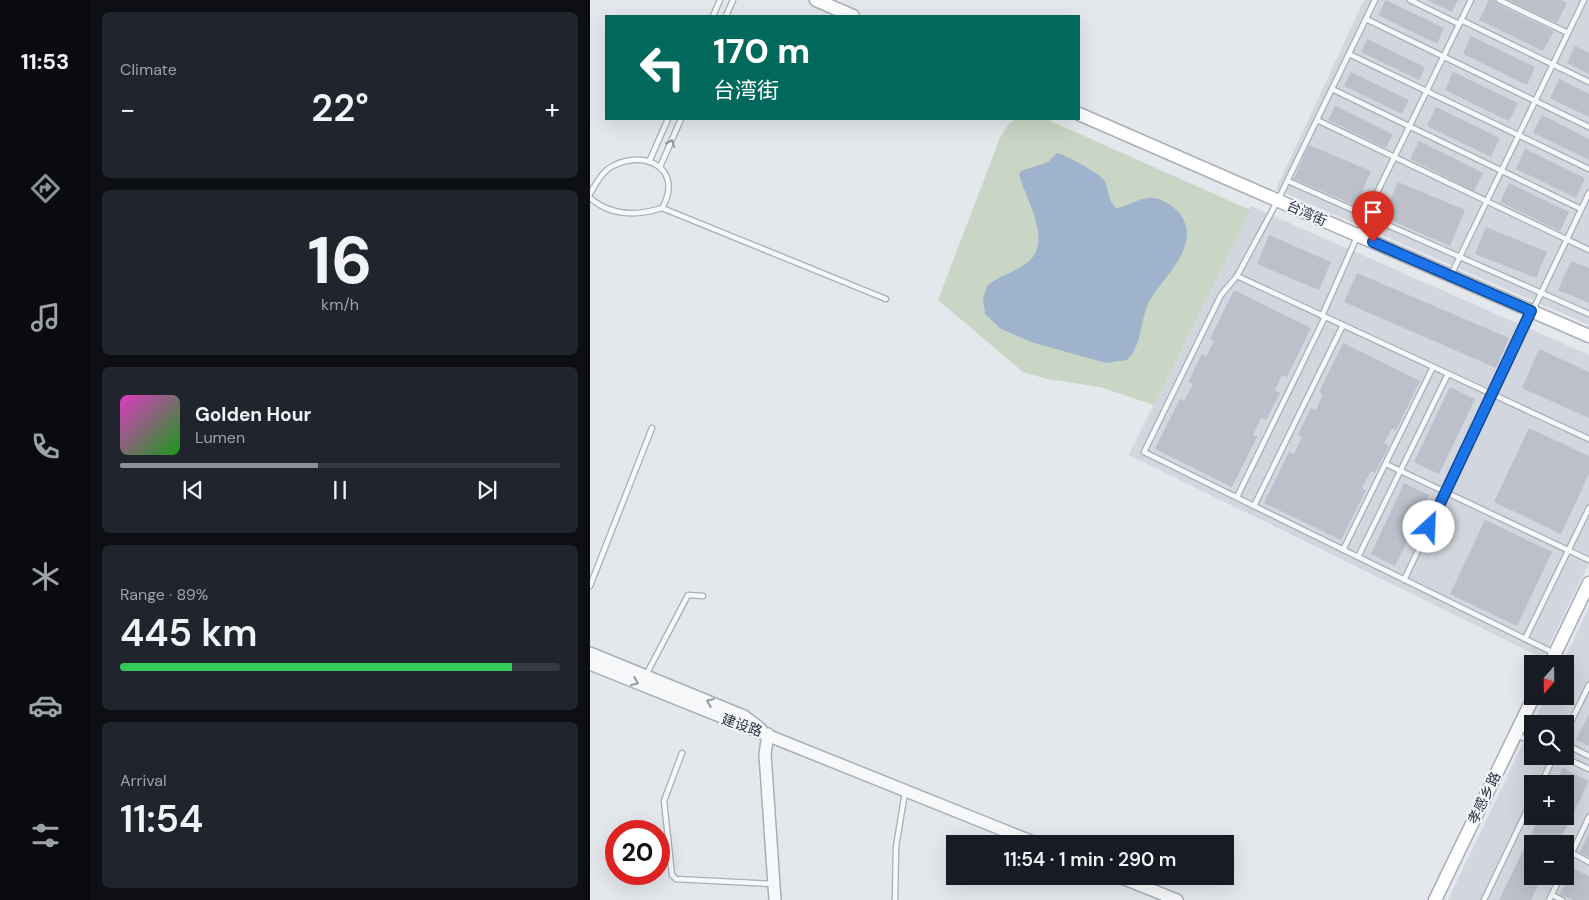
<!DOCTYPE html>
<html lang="en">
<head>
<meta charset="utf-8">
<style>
	body { margin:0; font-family:"DM Sans","Noto Sans SC",sans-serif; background:#20242c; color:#f1f3f6; height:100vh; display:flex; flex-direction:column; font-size:19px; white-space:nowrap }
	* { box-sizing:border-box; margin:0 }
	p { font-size:16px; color:#9ea1a6 }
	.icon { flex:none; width:28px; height:28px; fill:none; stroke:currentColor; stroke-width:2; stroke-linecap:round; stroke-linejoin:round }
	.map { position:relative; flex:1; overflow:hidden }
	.details { display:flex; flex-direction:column; gap:12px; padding:12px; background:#0d0f14; width:500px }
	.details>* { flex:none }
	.top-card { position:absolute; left:15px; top:15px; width:475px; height:105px; border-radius:0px; box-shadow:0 5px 20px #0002; background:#00695c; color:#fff; overflow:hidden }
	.needle { width:32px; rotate:200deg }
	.tools { position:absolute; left:934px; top:655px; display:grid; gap:10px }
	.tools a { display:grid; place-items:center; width:50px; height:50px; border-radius:0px; background:#171b24; box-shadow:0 5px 20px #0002; font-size:25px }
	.speed { position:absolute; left:15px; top:820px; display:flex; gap:10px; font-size:25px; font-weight:700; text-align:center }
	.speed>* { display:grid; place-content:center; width:65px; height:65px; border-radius:50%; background:#171b24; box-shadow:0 5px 20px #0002; line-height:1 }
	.speed .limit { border:8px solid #d22; background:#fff; color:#111 }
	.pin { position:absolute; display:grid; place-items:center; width:42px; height:42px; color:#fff; margin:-51px -21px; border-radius:50% 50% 50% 0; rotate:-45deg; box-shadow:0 0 5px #0007 }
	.pin .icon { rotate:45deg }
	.me { position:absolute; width:55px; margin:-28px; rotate:25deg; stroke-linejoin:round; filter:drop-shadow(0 0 4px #0008) }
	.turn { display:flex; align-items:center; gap:18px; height:105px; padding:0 25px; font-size:22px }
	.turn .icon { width:65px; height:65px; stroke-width:2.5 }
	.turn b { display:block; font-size:35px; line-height:42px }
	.big { font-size:38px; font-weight:600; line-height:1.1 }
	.details .widget { flex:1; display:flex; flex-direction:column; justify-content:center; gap:8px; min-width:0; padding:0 18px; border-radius:8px; background:#20242c }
	.details .dial { align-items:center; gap:0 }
	.dial b { font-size:65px; line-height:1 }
	.song { display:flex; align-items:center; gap:15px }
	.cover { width:60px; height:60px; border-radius:8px; background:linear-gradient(135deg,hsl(310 70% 55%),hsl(120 70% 35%)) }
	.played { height:5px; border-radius:2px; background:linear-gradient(90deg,#8c9099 45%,#363941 45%) }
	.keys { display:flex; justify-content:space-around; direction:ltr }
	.heat { display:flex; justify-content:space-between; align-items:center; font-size:28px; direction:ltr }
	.charge { height:8px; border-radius:4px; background:linear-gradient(90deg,#34c759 89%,#363941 0) }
	.trip { position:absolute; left:356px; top:835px; width:288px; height:50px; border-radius:0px; background:#171b24; box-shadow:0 5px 20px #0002; font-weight:600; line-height:50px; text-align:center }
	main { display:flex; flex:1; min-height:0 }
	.menu { display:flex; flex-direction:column; width:90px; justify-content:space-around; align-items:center; background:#090b0e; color:#9ea1a6 }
	.menu .icon { width:35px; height:35px }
	.menu .current { color:#8c9099 }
	.menu b { font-size:22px; color:#f1f3f6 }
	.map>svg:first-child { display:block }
	.built { fill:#d2d6de; fill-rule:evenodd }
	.green { fill:#c9d6c5 }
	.water { fill:#9fb4cc }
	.building { fill:#bbc0ca }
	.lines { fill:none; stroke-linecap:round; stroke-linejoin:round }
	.service-casing { stroke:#a9aeb7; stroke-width:7 }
	.tertiary-casing { stroke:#a9aeb7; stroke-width:14 }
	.secondary-casing { stroke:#a9aeb7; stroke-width:15 }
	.service { stroke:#f7f8fa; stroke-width:4.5 }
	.tertiary { stroke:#f7f8fa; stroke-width:11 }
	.secondary { stroke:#fff; stroke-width:12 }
	.oneway { stroke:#9196a0 }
	.route-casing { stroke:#114b97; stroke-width:12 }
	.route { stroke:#1a73e8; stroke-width:9 }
	.labels { text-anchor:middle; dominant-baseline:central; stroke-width:4; stroke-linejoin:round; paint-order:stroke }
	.street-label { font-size:14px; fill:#2b3445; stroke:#f4f6f9 }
</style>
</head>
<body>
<main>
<nav class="menu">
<b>11:53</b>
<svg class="icon current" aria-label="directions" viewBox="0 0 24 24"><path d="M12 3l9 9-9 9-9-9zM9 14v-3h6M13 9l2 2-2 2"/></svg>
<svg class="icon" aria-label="music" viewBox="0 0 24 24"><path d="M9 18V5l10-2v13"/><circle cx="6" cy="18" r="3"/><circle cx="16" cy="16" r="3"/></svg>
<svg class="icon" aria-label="phone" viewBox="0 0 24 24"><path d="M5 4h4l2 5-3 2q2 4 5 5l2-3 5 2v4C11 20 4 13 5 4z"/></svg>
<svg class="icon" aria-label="climate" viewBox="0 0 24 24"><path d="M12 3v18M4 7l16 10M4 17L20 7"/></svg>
<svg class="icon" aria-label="car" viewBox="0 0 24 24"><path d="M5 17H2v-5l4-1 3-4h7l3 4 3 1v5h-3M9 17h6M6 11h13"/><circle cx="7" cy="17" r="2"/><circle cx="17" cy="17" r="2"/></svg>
<svg class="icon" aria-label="filters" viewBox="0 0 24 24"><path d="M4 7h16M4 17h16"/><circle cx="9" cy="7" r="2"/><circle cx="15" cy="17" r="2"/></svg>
</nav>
<section class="details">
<div class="widget"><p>Climate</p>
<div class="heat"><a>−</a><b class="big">22°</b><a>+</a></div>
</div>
<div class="widget dial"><b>16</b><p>km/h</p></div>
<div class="widget">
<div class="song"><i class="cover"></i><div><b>Golden Hour</b><p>Lumen</p></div></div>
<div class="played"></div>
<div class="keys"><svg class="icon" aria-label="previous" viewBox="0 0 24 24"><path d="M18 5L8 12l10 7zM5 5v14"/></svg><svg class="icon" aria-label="pause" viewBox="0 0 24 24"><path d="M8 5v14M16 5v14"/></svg><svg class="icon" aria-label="next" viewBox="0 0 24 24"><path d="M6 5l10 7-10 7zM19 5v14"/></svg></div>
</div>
<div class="widget"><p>Range · 89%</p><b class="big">445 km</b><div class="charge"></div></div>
<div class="widget"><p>Arrival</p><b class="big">11:54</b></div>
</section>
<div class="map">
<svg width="999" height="900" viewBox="0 0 999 900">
	<rect width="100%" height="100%" fill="#e4e7ec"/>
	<g class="built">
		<path d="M774,0H999V325L686,189Z"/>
		<path d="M661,206L999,355V563L953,658L539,455Z"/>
		<path d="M999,607V900H858L942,725V756H975V724H943L956,696H975V664H972ZM942,784H975V816H942ZM942,844H975V876H942Z"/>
	</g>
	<path class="green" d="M425,119H456L660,210L564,405L510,387L457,379L433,372L348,300L410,138L417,126Z"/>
	<path class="water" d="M467,153C473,153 510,174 514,180C519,188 518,203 527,208C539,207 550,196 563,198C571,198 584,206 589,213C614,243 574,276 560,300C549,320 554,343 537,360L516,363L441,342L411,329L395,314L393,298L397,286C406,277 423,273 434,265C466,244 436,202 429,174L431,171L458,162Z"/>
	<g class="building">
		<path d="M796,0L854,28L847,44L788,15Z"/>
		<path d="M837,0H868L862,12Z"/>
		<path d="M899,0H905L907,4L964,31L953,51L889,20Z"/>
		<path d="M918,0H971L977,3L967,23Z"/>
		<path d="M881,36L945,67L937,85L873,54Z"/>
		<path d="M777,39L835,67L829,80L771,52Z"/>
		<path d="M985,46L999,53V74L977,63Z"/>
		<path d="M761,72L819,100L812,114L754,86Z"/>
		<path d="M863,72L928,103L919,121L855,90Z"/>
		<path d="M969,79L999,94V117L960,98Z"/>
		<path d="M745,106L803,134L796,148L738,120Z"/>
		<path d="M846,107L910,138L901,157L837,126Z"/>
		<path d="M952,115L999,139V160L943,133Z"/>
		<path d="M829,141L893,173L884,191L820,159Z"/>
		<path d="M719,145L781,171L766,206L704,179Z"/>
		<path d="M935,149L995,178L986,198L926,169Z"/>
		<path d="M808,182L875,210L860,246L793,217Z"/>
		<path d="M919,183L979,212L970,231L910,202Z"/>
		<path d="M896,227L957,252L946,278L885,254Z"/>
		<path d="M679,235L741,262L729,290L667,264Z"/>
		<path d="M981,261L999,268V303L968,290Z"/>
		<path d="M767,273L919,338L906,368L754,302Z"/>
		<path d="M644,290L721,328L697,377L692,375L685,390L690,393L676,420L671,418L663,435L667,437L642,487L565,449L590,399L594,401L603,384L598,382L612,354L616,357L624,341L620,339Z"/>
		<path d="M753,343L830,381L806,430L802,428L794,443L799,446L785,473L781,471L772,488L776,490L751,540L674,503L699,452L704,454L712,437L708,435L721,408L726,410L733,394L729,392Z"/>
		<path d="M949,349L999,372V418L932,388Z"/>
		<path d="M860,387L885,399L849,474L824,462Z"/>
		<path d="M939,428L999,456V474L971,534L904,502Z"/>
		<path d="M814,483L839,495L805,566L781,554Z"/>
		<path d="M895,520L962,552L927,626L860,594Z"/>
		<path d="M999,714V746L986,740Z"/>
		<path d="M973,768L999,781L968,844H942V876H952L941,900H909L950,816H975V784H965Z"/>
		<path d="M999,833V857L990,852Z"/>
		<path d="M982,868L999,876V900H983L970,894Z"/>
	</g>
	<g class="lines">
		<defs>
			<g id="service">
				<path d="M785,0L688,200L647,276L631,295L554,452L964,653"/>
				<path d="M820,0L869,24"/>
				<path d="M909,0L978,33"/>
				<path d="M123,16L130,0"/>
				<path d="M136,16L143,0"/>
				<path d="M776,19L999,127"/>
				<path d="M871,20L999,82"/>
				<path d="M759,54L999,169"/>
				<path d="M742,89L991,209"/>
				<path d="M727,120L999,250"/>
				<path d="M59,162L78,119"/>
				<path d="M70,167L91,119"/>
				<path d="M698,181L999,314"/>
				<path d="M0,194C5,185 10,175 18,169C49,147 96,166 72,208C47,216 21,216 0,198"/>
				<path d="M72,208L296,299"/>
				<path d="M861,275L994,0"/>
				<path d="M647,276L999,439"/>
				<path d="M732,316L782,203L881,0"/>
				<path d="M796,464L999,560"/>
				<path d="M647,497L735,317"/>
				<path d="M664,506L753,325"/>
				<path d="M753,550L843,367"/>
				<path d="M768,557L858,374"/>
				<path d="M814,580L999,193"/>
				<path d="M0,586L62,428"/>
				<path d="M935,639L999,508"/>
				<path d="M56,675L98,595L113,596"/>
				<path d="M932,724L942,729"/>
				<path d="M975,734L999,685"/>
				<path d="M927,735L942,742"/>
				<path d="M975,744L999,756"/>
				<path d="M92,753L74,801L82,875L86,879L183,884"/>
				<path d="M971,756L999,769"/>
				<path d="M951,784L964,756"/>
				<path d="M982,853L999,862"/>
				<path d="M975,867L999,817"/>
				<path d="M962,895L972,900"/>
				<path d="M305,900L306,847L315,792"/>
				<path d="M894,900L942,800"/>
				<path d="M959,900L971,876"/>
			</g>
			<g id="tertiary">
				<path d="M0,653L154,716L171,729"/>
				<path d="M0,664L448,844"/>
				<path d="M178,734L175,754L185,900"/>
				<path d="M527,876L587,900"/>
			</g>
			<g id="secondary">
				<path d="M226,0L263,16"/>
				<path d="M489,114L999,336"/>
				<path d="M960,664L999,583"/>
				<path d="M845,900L944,696"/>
			</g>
		</defs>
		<use href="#service" class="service-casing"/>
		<use href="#tertiary" class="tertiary-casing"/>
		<use href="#secondary" class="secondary-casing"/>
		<use href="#service" class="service"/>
		<use href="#tertiary" class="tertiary"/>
		<use href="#secondary" class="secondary"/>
	</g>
	<defs><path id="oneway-chevron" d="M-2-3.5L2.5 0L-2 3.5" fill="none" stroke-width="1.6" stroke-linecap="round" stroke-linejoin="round" transform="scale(1.25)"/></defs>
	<g class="oneway">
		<use href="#oneway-chevron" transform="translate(81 143) rotate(-66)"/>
		<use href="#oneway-chevron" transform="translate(45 682) rotate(22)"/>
		<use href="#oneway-chevron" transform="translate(120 702) rotate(-158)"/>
	</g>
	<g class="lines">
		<defs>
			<path id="route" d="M783,242L941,311L839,527"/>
		</defs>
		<use href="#route" class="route-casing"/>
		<use href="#route" class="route"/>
	</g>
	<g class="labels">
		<g class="street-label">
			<text transform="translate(717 213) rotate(24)">台湾街</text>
			<text transform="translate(152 725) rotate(19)">建设路</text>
			<text transform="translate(894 798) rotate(-64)">孝感乡路</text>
		</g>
	</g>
</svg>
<div class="tools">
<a><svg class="needle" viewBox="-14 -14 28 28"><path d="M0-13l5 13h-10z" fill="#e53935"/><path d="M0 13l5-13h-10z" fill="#9ea1a6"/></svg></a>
<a><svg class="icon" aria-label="search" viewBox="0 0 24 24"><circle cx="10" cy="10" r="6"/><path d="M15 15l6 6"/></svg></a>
<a>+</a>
<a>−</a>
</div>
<div class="speed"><div class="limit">20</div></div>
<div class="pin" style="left:783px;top:242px;background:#d93025"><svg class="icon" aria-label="arrive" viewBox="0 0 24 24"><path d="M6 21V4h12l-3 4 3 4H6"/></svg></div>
<svg class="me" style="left:839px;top:527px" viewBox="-20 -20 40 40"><circle r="19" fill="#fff"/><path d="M0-13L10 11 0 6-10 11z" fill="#1a73e8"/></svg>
<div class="trip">11:54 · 1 min · 290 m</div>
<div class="top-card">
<div class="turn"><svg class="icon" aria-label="left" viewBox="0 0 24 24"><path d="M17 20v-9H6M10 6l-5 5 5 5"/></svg><div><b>170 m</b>台湾街</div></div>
</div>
</div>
</main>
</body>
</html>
